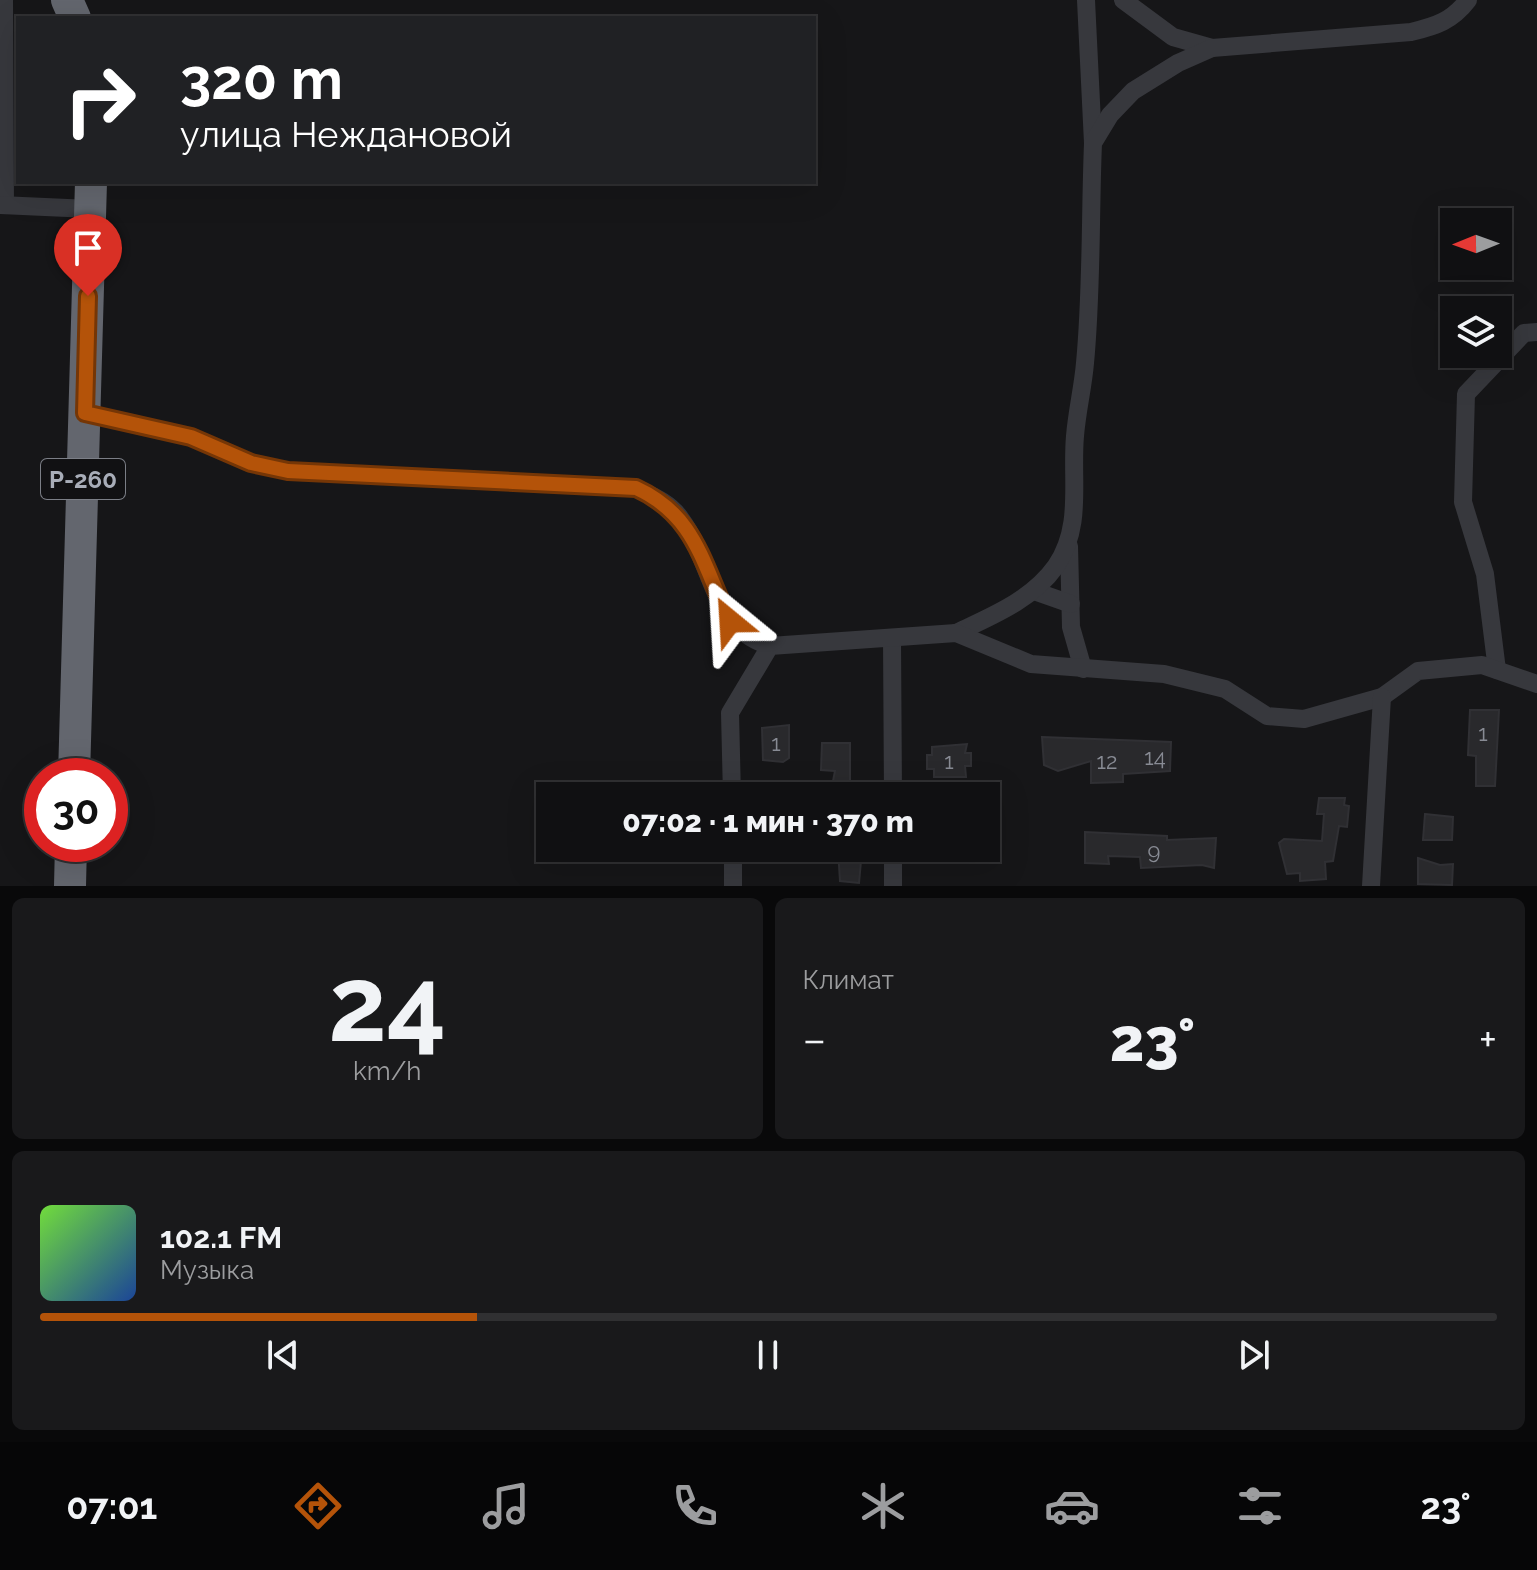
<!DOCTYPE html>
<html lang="ru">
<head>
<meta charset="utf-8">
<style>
	body { margin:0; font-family:Raleway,sans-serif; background:#19191b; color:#f1f3f6; height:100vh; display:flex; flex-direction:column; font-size:30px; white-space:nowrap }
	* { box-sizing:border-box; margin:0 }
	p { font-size:26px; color:#9c9d9f }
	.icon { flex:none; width:44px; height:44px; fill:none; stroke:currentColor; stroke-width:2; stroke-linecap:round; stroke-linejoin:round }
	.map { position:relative; height:886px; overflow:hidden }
	.drawer { display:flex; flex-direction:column; gap:12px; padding:12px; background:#09090a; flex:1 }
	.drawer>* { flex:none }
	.top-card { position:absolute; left:16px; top:16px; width:800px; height:168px; border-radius:0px; box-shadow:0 8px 32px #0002,0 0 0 2px #303032; background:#202124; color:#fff; overflow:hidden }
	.needle { width:52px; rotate:269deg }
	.controls { position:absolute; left:1440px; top:208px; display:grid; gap:16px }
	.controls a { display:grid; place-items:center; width:72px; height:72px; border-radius:0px; background:#101012; box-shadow:0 8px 32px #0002,0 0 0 2px #303032; font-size:40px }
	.speed { position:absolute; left:24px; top:758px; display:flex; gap:16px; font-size:40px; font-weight:700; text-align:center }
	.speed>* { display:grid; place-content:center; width:104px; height:104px; border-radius:50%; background:#101012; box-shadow:0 8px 32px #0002,0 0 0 2px #303032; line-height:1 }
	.speed .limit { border:12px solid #d22; background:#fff; color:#111 }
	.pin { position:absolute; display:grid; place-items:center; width:68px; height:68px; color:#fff; margin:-82px -34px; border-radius:50% 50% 50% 0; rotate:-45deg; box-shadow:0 0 8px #0007 }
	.pin .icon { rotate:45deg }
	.me { position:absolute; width:88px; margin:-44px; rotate:333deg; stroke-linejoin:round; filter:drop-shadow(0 0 6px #0008) }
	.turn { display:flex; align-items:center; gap:28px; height:168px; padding:0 32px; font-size:36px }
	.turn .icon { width:104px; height:104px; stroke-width:2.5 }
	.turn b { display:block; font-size:56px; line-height:68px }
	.big { font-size:60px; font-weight:800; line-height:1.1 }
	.drawer .card { flex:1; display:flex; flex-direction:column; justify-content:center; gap:12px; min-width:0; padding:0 28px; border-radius:12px; background:#19191b }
	.drawer .dial { align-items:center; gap:0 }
	.dial b { font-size:104px; line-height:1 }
	.song { display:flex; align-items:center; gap:24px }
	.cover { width:96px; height:96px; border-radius:12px; background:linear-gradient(135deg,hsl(100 70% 55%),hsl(220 70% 35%)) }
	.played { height:8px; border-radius:4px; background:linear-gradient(90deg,#b45309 30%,#303032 30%) }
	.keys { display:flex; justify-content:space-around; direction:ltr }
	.heat { display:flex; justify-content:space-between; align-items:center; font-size:44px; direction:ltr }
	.drawer .tiles { flex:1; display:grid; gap:12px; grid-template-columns:1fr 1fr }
	.card:last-child { grid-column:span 2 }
	.trip { position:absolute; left:536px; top:782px; width:464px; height:80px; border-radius:0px; background:#101012; box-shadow:0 8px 32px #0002,0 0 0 2px #303032; font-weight:800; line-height:80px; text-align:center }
	.menu { display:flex; height:128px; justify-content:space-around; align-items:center; background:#060607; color:#9c9d9f }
	.menu .icon { width:56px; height:56px }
	.menu .active { color:#b45309 }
	.menu b { font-size:36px; color:#f1f3f6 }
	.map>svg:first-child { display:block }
	.building { fill:#29292c; stroke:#303034; stroke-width:2 }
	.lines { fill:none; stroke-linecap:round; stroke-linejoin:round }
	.street { stroke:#37383d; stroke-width:18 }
	.highway { stroke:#63666e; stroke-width:32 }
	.route-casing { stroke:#753606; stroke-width:20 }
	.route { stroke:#b45309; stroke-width:14 }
	.labels { text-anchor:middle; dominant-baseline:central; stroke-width:8; stroke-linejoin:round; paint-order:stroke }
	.number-label { font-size:22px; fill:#888b94 }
	.shield { fill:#111113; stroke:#7b7e86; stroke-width:2 }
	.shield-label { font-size:24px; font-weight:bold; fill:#a8adb8 }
</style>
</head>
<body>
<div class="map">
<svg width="1537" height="886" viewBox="0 0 1537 886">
	<rect width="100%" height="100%" fill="#161618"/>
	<g class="building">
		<path d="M1470,710H1499L1495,786H1476V756L1468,755Z"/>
		<path d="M789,725V758L783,762L763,760L762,728Z"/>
		<path d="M1042,737L1171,742L1170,771L1123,774V782L1091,783V761L1058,771L1044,765Z"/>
		<path d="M822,743H850V796H830L835,771L821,770Z"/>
		<path d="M967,744L965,753H971V766H965L966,777H934V769H927V755H932V747Z"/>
		<path d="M1319,798H1345L1344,805L1349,806L1347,827L1339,826L1333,861L1325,862L1326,879L1300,881V873L1287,874L1279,843L1284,839L1322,841L1324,814H1317Z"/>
		<path d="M1425,814L1453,817L1452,840H1423Z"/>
		<path d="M1085,832L1167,836V840L1216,838L1214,868L1202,865L1141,868L1140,857L1108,856L1109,864L1085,863Z"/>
		<rect x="949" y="848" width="24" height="15"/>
		<path d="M838,849L862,850L859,883L840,881Z"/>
		<path d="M1418,858L1440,865L1453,864L1452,885L1418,884Z"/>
	</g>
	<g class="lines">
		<g class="street">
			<path d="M4,0L5,205"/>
			<path d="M1086,0L1093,143"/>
			<path d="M1123,0L1173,37L1212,48"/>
			<path d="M0,205L90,209"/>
			<path d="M85,413L191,437L251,463L288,471L636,488C653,496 670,503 681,519C713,562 711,629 770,646"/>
			<path d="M1069,546L1071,627L1083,669"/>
			<path d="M1034,591L1071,604"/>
			<path d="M956,633C992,616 1032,600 1056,566C1083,526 1071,481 1075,436C1077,411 1083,387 1085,363C1092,290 1090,216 1093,143L1110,115L1133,91L1178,63L1212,48L1411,32C1436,26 1452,21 1468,0"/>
			<path d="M892,639L893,796"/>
			<path d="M1497,670L1485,574L1463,502L1466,394L1524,333L1537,332"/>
			<path d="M732,796L730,713L770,646L956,633L1031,664L1164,674L1225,689L1267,716L1304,719L1382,697L1418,671L1482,665L1537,684"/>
			<path d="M733,848V886"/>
			<path d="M893,848V886"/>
			<path d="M1371,886L1382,697"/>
		</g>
		<g class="highway">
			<path d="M67,0L75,18"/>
			<path d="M74,776L91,182"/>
			<path d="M70,886L71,844"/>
		</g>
	</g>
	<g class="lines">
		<defs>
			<path id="route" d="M88,296L85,413L191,437L251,463L288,471L636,488C697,516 702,565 730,621"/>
		</defs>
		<use href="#route" class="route-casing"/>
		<use href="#route" class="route"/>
	</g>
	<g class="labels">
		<g class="number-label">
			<text x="1483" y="733">1</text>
			<text x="776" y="743">1</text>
			<text x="1155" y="757">14</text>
			<text x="949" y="761">1</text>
			<text x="1107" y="761">12</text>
			<text x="1154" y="851">9</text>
		</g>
		<rect class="shield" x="41" y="459" width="84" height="40" rx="6"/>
		<g class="shield-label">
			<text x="83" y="479">Р-260</text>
		</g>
	</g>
</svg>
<div class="controls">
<a><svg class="needle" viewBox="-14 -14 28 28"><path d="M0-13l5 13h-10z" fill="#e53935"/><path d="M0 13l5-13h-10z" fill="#9c9d9f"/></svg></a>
<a><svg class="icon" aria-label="layers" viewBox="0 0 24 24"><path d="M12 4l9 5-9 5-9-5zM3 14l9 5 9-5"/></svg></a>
</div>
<div class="speed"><div class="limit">30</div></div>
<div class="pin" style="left:88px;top:296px;background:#d93025"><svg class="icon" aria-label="arrive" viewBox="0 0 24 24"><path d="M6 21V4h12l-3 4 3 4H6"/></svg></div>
<svg class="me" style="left:730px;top:621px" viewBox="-20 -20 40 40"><path d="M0-17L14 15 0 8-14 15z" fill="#b45309" stroke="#fff" stroke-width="4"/></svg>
<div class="trip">07:02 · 1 мин · 370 m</div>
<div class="top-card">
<div class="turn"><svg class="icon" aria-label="right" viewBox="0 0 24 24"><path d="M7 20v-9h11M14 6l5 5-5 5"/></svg><div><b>320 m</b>улица Неждановой</div></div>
</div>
</div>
<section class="drawer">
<div class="tiles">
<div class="card dial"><b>24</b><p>km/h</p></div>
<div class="card"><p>Климат</p>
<div class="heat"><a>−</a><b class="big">23°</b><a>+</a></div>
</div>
<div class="card">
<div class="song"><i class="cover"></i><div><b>102.1 FM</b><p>Музыка</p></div></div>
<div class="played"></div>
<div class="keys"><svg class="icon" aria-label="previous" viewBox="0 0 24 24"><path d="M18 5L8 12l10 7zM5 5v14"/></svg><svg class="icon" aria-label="pause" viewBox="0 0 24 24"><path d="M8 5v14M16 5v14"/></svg><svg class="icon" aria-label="next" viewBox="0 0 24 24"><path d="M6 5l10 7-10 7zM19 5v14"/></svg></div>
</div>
</div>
</section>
<nav class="menu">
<b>07:01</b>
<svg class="icon active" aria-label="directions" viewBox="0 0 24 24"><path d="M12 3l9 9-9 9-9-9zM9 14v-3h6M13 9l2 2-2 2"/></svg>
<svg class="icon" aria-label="music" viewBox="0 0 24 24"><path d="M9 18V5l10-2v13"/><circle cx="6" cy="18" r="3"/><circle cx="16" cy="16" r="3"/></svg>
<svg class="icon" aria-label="phone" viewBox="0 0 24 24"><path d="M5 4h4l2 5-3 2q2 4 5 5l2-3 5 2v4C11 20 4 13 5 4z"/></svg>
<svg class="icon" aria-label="climate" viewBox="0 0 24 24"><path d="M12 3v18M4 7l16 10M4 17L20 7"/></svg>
<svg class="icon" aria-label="car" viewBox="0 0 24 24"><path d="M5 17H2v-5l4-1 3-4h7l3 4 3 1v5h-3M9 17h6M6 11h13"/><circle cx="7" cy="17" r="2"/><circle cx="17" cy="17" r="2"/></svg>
<svg class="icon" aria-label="filters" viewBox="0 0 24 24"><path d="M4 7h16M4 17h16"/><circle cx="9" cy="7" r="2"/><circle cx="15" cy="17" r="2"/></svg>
<b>23°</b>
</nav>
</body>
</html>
